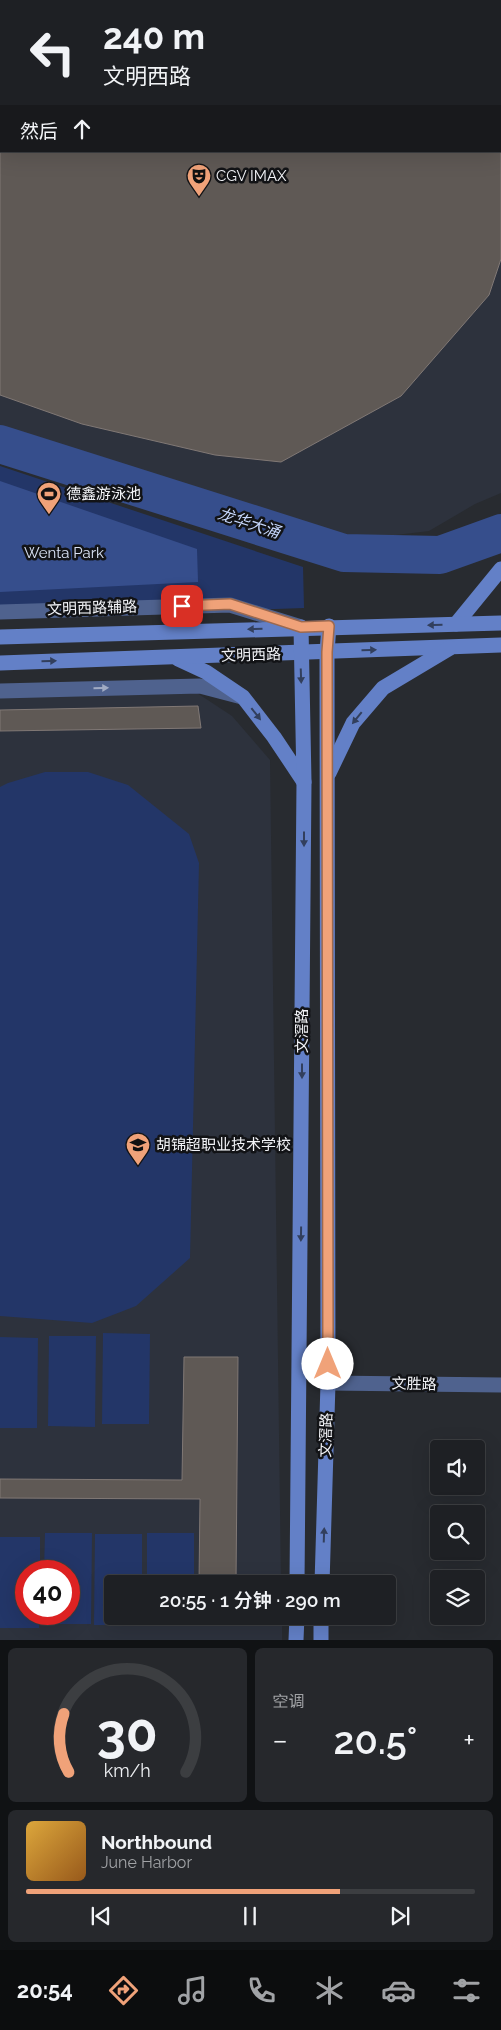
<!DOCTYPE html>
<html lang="zh">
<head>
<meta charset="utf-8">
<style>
	body { margin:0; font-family:Raleway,"Noto Sans SC",sans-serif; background:#26282c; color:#f1f3f6; height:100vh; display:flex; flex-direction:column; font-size:19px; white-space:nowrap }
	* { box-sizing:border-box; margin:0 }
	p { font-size:16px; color:#a1a3a6 }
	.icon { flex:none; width:28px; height:28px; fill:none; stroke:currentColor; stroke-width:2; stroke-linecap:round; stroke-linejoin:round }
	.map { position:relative; height:1640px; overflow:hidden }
	.details { display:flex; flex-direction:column; gap:8px; padding:8px; background:#101214; flex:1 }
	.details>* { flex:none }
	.hud { position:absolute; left:0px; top:0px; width:501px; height:152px; box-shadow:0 5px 20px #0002,0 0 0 1px #3c3e41; background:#1e2024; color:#f1f3f6; overflow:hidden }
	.buttons { position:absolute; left:430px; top:1440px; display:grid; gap:10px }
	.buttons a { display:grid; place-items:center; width:55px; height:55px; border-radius:5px; background:#1e2024; box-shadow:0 5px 20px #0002,0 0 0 1px #3c3e41; font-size:25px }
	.speed { position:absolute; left:15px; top:1560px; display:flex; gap:10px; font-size:25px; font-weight:700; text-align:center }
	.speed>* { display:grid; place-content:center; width:65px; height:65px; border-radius:50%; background:#1e2024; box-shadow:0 5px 20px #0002,0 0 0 1px #3c3e41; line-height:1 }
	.speed .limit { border:8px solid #d22; background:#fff; color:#111 }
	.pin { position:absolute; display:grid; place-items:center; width:42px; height:42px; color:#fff; margin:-21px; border-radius:10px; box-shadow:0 2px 8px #0006 }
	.me { position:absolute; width:55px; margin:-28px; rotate:0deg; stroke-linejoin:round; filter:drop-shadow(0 0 4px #0008) }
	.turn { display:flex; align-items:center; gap:18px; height:105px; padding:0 20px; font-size:22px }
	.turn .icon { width:65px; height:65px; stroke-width:2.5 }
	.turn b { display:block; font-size:35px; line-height:42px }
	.then { display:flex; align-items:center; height:48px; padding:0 20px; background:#0003; gap:10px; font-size:19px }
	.big { font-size:38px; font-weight:600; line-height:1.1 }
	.details .tile { flex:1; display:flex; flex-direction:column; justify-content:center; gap:8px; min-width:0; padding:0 18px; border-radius:8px; background:#26282c }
	.details .dial { align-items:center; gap:0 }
	.dial svg { height:130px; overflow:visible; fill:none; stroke:#3c3e41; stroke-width:7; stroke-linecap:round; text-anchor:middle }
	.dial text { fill:#f1f3f6; stroke:none }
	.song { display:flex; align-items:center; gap:15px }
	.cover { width:60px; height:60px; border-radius:8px; background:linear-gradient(135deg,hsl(40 70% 55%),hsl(30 70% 35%)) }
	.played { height:5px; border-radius:2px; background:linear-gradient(90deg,#f0a279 70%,#3c3e41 70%) }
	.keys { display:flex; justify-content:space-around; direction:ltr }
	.heat { display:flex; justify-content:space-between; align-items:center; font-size:28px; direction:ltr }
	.details .tiles { flex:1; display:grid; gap:8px; grid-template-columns:1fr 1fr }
	.tile:last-child { grid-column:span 2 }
	.trip { position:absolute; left:104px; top:1575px; width:292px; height:50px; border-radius:5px; background:#1e2024; box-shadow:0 5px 20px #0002,0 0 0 1px #3c3e41; font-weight:600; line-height:50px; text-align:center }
	.tabs { display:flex; height:80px; justify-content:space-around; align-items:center; background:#0c0d0e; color:#a1a3a6 }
	.tabs .icon { width:35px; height:35px }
	.tabs .selected { color:#f0a279 }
	.tabs b { font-size:22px; color:#f1f3f6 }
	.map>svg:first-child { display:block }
	.built { fill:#2d323d; fill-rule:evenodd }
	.green { fill:#233668 }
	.water { fill:#364e8c }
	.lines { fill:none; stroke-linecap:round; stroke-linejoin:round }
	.river { stroke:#364e8c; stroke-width:38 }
	.building { fill:#5f5955; stroke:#807875 }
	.street { stroke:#4f628e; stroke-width:15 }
	.secondary { stroke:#6380c7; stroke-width:15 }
	.oneway { fill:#323f5d }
	.oneway2 { fill:#a1abc3 }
	.route-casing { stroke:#9c694f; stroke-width:12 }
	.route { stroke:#f0a279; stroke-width:9 }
	.labels { text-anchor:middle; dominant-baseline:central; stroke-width:5; stroke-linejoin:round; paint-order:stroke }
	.poi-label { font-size:15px; fill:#f3f4f8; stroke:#121316; text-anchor:start }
	.park-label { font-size:15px; fill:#dae3f5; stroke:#121316 }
	.street-label { font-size:15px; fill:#f3f4f8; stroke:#121316 }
	.water-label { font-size:16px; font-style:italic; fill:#c5d6fb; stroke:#121316 }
</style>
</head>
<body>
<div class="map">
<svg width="501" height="1640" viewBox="0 0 501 1640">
	<rect width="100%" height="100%" fill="#282b30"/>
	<g class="built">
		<path d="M0,0H501V493L475,504L429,531L363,539L198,495L0,433ZM1,1H500V151H1Z"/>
		<path d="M194,691L232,716L270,760L281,1584H112V1616H282V1640H0V695ZM26,1571H69V1614H26Z"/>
	</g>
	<g class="green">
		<path d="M0,466L303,567L304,608L0,619Z"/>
		<path d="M45,772H88L128,785L189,834L199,863L190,1258L136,1306L92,1323L0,1316V787L8,783Z"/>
		<path d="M103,1333L150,1334L149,1424H102Z"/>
		<path d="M49,1336H96L95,1427L48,1426Z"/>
		<path d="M0,1337L38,1338L37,1428H0Z"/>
		<path d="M45,1533H92L91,1624H44V1614H69V1571H44Z"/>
		<rect x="147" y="1533" width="47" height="51"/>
		<path d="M95,1534H142V1584H112V1616H141V1625H94Z"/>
		<path d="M0,1537H40V1571H26V1614H39V1628H0Z"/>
		<path d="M146,1616H193V1624L146,1623Z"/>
	</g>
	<path class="water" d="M0,481L197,549L198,582L0,592Z"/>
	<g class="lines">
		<path class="river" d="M0,444L344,553L440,555L501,533"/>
	</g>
	<g class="building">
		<path d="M0,151H501V259L489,295L401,396L281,462L215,455L82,424L0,395Z"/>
		<path d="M198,706L201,728L0,731V710Z"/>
		<path d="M184,1357H238L236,1584H199L200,1499L0,1498V1479L182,1480Z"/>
	</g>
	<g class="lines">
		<g class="street">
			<path d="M0,612L230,605L301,627"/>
			<path d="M0,691L200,686L242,697"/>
			<path d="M328,1383L501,1385"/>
		</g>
		<g class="secondary">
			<path d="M456,624L501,569"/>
			<path d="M0,637L501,623"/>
			<path d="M178,659L206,672L243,697L274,737L304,782"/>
			<path d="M0,663L501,645"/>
			<path d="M329,773L353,723L383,688L450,648"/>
			<path d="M297,1584L304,782L301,627"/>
			<path d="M322,1584L328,1383L327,652L329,626"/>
			<path d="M296,1640L297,1616"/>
			<path d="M321,1640V1616"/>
		</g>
	</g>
	<defs><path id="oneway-solid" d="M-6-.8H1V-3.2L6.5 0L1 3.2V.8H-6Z" transform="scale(1.25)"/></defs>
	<g class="oneway">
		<use href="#oneway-solid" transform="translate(435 625) rotate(179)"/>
		<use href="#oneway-solid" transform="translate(255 629) rotate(178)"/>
		<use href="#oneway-solid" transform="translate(369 650) rotate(-2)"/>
		<use href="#oneway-solid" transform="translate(49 661) rotate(-2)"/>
		<use href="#oneway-solid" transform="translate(301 676) rotate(88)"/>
		<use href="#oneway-solid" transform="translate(256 714) rotate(52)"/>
		<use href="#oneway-solid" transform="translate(357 718) rotate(129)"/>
		<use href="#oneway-solid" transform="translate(304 839) rotate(90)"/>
		<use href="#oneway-solid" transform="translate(302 1071) rotate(90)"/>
		<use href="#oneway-solid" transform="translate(301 1234) rotate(91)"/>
		<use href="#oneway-solid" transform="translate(324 1535) rotate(-88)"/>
	</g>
	<use class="oneway2" href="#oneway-solid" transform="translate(101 688) rotate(-1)"/>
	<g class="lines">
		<defs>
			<path id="route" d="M182,606L230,604L301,627L329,626L327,652L328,1364"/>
		</defs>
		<use href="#route" class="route-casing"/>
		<use href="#route" class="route"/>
	</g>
	<defs>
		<symbol id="theatre-pin" viewBox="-11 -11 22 30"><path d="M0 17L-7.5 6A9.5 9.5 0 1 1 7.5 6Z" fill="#f0a279" stroke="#121316"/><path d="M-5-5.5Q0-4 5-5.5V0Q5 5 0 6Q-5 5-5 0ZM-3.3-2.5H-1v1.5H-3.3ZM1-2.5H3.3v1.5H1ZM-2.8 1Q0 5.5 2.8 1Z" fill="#111"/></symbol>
		<symbol id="stadium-pin" viewBox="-11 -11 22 30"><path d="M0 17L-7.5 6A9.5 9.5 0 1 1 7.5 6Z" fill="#f0a279" stroke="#121316"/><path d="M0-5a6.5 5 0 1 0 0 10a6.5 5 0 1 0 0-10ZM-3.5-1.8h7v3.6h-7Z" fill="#111"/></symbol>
		<symbol id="school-pin" viewBox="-11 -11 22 30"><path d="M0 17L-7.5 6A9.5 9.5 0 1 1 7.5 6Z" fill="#f0a279" stroke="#121316"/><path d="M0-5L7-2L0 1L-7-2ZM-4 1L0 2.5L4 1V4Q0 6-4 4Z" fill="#111"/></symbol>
	</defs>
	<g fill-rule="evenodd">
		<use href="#theatre-pin" x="185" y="162" width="28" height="38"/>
		<use href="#stadium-pin" x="35" y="480" width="28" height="38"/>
		<use href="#school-pin" x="124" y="1131" width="28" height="38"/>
	</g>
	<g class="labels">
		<g class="poi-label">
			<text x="216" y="176">CGV IMAX</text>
			<text x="66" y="494">德鑫游泳池</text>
			<text x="156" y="1145">胡锦超职业技术学校</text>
		</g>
		<g class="park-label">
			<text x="64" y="553">Wenta Park</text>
		</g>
		<g class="street-label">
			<text transform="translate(92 608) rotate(-2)">文明西路辅路</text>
			<text transform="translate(251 655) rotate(-2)">文明西路</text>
			<text transform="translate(302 1031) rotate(-90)">文滘路</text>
			<text transform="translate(414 1384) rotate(1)">文胜路</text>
			<text transform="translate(326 1435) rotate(-88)">文滘路</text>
		</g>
		<g class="water-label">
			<text transform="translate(249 523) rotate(18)">龙华大涌</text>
		</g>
	</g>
</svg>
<div class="buttons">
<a><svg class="icon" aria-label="sound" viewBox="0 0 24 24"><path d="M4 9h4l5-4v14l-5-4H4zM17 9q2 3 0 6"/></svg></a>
<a><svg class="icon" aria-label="search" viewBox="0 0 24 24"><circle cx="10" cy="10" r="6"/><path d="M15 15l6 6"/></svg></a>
<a><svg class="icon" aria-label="layers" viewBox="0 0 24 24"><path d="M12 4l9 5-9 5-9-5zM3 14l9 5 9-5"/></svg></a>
</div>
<div class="speed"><div class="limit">40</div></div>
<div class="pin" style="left:182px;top:606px;background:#d93025"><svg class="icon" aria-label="arrive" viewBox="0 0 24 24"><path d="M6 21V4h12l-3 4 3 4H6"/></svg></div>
<svg class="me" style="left:328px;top:1364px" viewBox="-20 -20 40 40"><circle r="19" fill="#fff"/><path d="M0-13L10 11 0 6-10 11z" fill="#f0a279"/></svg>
<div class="trip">20:55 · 1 分钟 · 290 m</div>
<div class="hud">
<div class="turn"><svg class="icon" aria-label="left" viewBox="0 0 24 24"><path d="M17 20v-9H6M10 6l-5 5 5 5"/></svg><div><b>240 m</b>文明西路</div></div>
<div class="then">然后<svg class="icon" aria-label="ahead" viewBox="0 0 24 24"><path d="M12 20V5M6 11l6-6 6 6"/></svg></div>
</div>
</div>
<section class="details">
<div class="tiles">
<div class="tile dial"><svg viewBox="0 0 100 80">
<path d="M14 69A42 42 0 1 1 86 69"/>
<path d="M14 69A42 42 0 0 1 11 33" stroke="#f0a279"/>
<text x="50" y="56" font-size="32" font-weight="700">30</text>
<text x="50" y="72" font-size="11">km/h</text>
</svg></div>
<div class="tile"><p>空调</p>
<div class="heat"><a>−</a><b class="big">20.5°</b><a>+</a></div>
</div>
<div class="tile">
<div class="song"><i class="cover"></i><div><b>Northbound</b><p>June Harbor</p></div></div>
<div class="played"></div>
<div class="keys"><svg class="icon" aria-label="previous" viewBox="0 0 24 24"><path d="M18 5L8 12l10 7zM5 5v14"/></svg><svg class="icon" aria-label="pause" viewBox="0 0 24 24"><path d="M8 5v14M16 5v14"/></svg><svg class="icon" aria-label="next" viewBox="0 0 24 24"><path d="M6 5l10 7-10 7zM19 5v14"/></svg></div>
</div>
</div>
</section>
<nav class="tabs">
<b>20:54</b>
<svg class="icon selected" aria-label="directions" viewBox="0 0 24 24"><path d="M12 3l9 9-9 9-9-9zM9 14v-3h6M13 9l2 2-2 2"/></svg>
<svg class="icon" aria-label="music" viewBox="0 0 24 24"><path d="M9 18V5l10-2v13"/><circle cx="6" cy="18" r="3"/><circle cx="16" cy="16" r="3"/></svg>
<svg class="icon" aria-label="phone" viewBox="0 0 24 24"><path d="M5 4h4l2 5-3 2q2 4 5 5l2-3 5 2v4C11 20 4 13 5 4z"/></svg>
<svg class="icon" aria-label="climate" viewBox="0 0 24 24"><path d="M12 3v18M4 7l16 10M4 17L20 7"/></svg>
<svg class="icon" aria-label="car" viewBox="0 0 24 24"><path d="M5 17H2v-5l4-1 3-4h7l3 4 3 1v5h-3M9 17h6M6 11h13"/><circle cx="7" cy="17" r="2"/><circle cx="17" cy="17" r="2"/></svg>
<svg class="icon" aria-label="filters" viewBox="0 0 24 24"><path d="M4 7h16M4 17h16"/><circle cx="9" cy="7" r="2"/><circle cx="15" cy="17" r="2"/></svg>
</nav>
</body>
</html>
